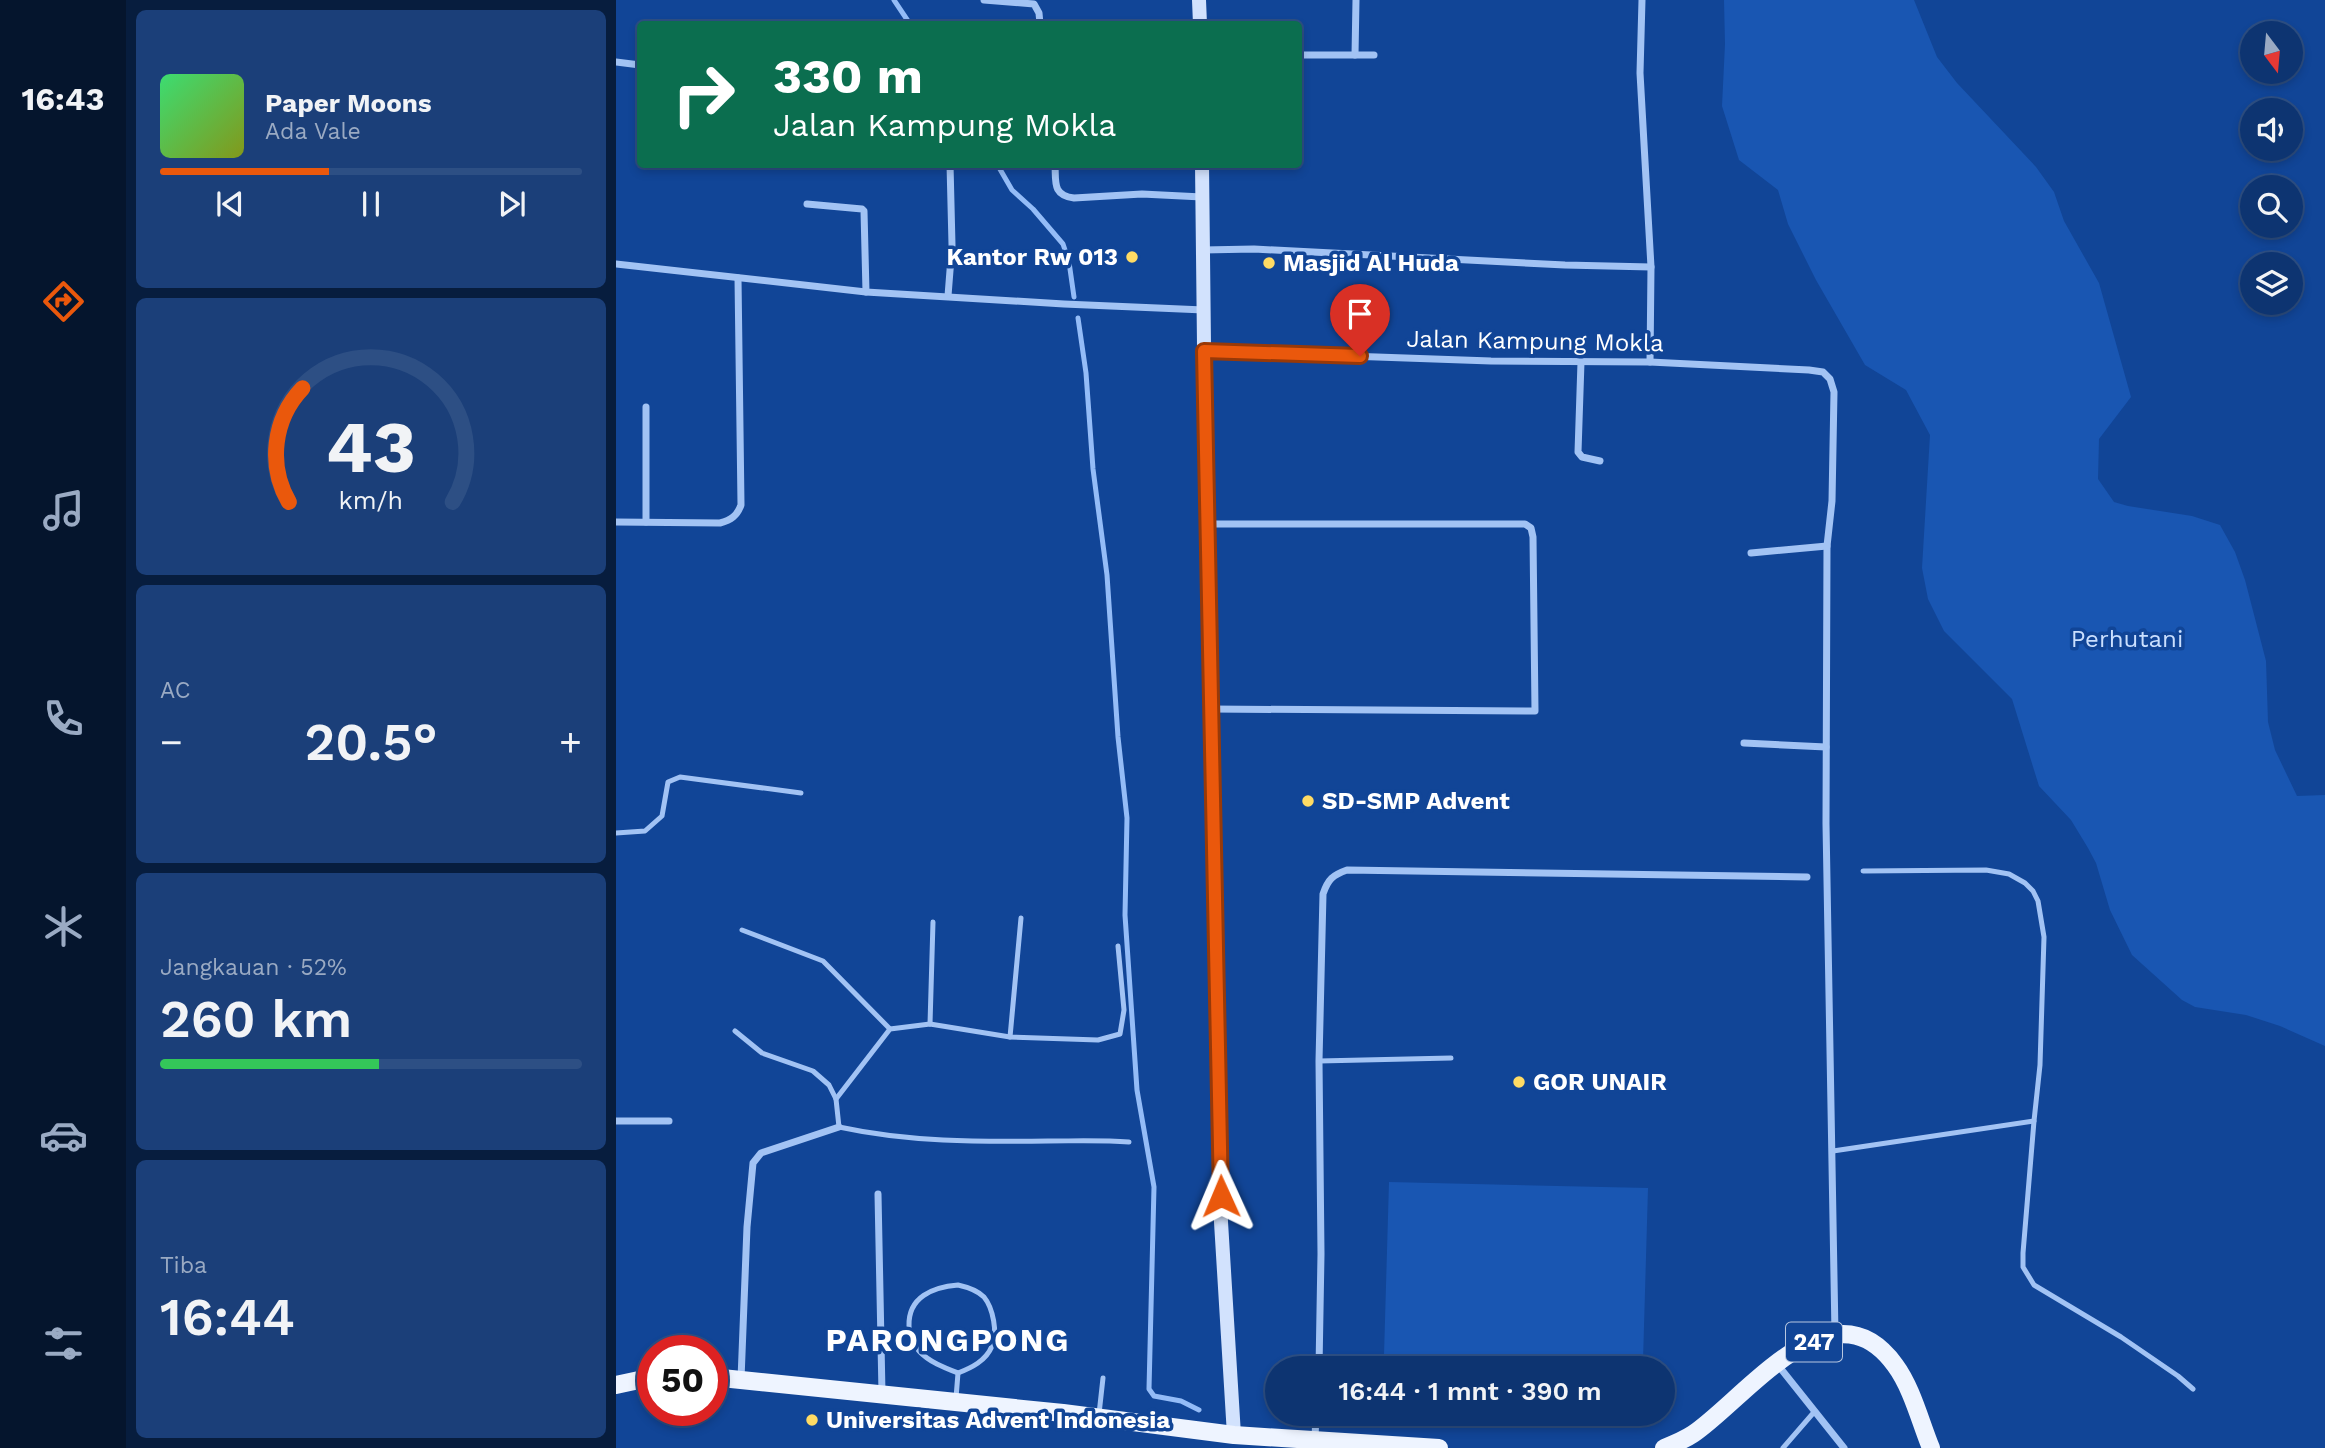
<!DOCTYPE html>
<html lang="id">
<head>
<meta charset="utf-8">
<style>
	body { margin:0; font-family:"Work Sans",sans-serif; background:#1b3f79; color:#f1f3f6; height:100vh; display:flex; flex-direction:column; font-size:26px; white-space:nowrap }
	* { box-sizing:border-box; margin:0 }
	p { font-size:23px; color:#9aaac3 }
	.icon { flex:none; width:38px; height:38px; fill:none; stroke:currentColor; stroke-width:2; stroke-linecap:round; stroke-linejoin:round }
	.map { position:relative; flex:1; overflow:hidden }
	.side { display:flex; flex-direction:column; gap:10px; padding:10px; background:#071d3e; width:490px }
	.side>* { flex:none }
	.hud { position:absolute; left:21px; top:21px; width:665px; height:147px; border-radius:7px; box-shadow:0 4px 10px #0003,0 0 0 2px #2d4f84; background:#0b6e4f; color:#fff; overflow:hidden }
	.needle { width:46px; rotate:164deg }
	.fabs { position:absolute; left:1624px; top:21px; display:grid; gap:14px }
	.fabs a { display:grid; place-items:center; width:63px; height:63px; border-radius:50%; background:#0d3471; box-shadow:0 4px 10px #0003,0 0 0 2px #2d4f84; font-size:35px }
	.speed { position:absolute; left:21px; top:1335px; display:flex; gap:14px; font-size:35px; font-weight:700; text-align:center }
	.speed>* { display:grid; place-content:center; width:91px; height:91px; border-radius:50%; background:#0d3471; box-shadow:0 4px 10px #0003,0 0 0 2px #2d4f84; line-height:1 }
	.speed .limit { border:10px solid #d22; background:#fff; color:#111 }
	.pin { position:absolute; display:grid; place-items:center; width:60px; height:60px; color:#fff; margin:-72px -30px; border-radius:50% 50% 50% 0; rotate:-45deg; box-shadow:0 0 7px #0007 }
	.pin .icon { rotate:45deg }
	.me { position:absolute; width:77px; margin:-38px; rotate:359deg; stroke-linejoin:round; filter:drop-shadow(0 0 5px #0008) }
	.turn { display:flex; align-items:center; gap:24px; height:147px; padding:0 21px; font-size:32px }
	.turn .icon { width:91px; height:91px; stroke-width:2.5 }
	.turn b { display:block; font-size:49px; line-height:60px }
	.big { font-size:52px; font-weight:600; line-height:1.1 }
	.side .widget { flex:1; display:flex; flex-direction:column; justify-content:center; gap:10px; min-width:0; padding:0 24px; border-radius:10px; background:#1b3f79 }
	.side .dial { align-items:center; gap:0 }
	.dial svg { height:182px; overflow:visible; fill:none; stroke:#2d4f84; stroke-width:7; stroke-linecap:round; text-anchor:middle }
	.dial text { fill:#f1f3f6; stroke:none }
	.song { display:flex; align-items:center; gap:21px }
	.cover { width:84px; height:84px; border-radius:10px; background:linear-gradient(135deg,hsl(140 70% 55%),hsl(70 70% 35%)) }
	.played { height:7px; border-radius:4px; background:linear-gradient(90deg,#ea580c 40%,#2d4f84 40%) }
	.keys { display:flex; justify-content:space-around; direction:ltr }
	.heat { display:flex; justify-content:space-between; align-items:center; font-size:38px; direction:ltr }
	.charge { height:10px; border-radius:5px; background:linear-gradient(90deg,#34c759 52%,#2d4f84 0) }
	.trip { position:absolute; left:649px; top:1356px; width:410px; height:70px; border-radius:35px; background:#0d3471; box-shadow:0 4px 10px #0003,0 0 0 2px #2d4f84; font-weight:600; line-height:70px; text-align:center }
	main { display:flex; flex:1; min-height:0 }
	.dock { display:flex; flex-direction:column; width:126px; justify-content:space-around; align-items:center; background:#05152d; color:#9aaac3 }
	.dock .icon { width:49px; height:49px }
	.dock .selected { color:#ea580c }
	.dock b { font-size:32px; color:#f1f3f6 }
	.map>svg:first-child { display:block }
	.green { fill:#1956b2 }
	.lines { fill:none; stroke-linecap:round; stroke-linejoin:round }
	.stream { stroke:#94bcf7; stroke-width:5 }
	.lane { stroke:#a2c3f4; stroke-width:5 }
	.street { stroke:#a2c3f4; stroke-width:7 }
	.secondary { stroke:#d2e2fd; stroke-width:14 }
	.primary { stroke:#eef4ff; stroke-width:18 }
	.route-casing { stroke:#983908; stroke-width:18 }
	.route { stroke:#ea580c; stroke-width:12 }
	.poi-dot { fill:#ffdb64; stroke:#114597; stroke-width:2.5 }
	.labels { text-anchor:middle; dominant-baseline:central; stroke-width:7; stroke-linejoin:round; paint-order:stroke }
	.shield { fill:#114597; stroke:#b8c7e0; stroke-width:2 }
	.shield-label { font-size:23px; font-weight:bold; fill:#fff }
	.poi-label { font-size:24px; font-weight:bold; fill:#fff; stroke:#114597; text-anchor:start }
	.street-label { font-size:24px; fill:#fff; stroke:#114597 }
	.park-label { font-size:24px; fill:#cadffe; stroke:#114597 }
	.district-label { font-size:32px; font-weight:bold; letter-spacing:2px; fill:#fff; stroke:#114597 }
</style>
</head>
<body>
<main>
<nav class="dock">
<b>16:43</b>
<svg class="icon selected" aria-label="directions" viewBox="0 0 24 24"><path d="M12 3l9 9-9 9-9-9zM9 14v-3h6M13 9l2 2-2 2"/></svg>
<svg class="icon" aria-label="music" viewBox="0 0 24 24"><path d="M9 18V5l10-2v13"/><circle cx="6" cy="18" r="3"/><circle cx="16" cy="16" r="3"/></svg>
<svg class="icon" aria-label="phone" viewBox="0 0 24 24"><path d="M5 4h4l2 5-3 2q2 4 5 5l2-3 5 2v4C11 20 4 13 5 4z"/></svg>
<svg class="icon" aria-label="climate" viewBox="0 0 24 24"><path d="M12 3v18M4 7l16 10M4 17L20 7"/></svg>
<svg class="icon" aria-label="car" viewBox="0 0 24 24"><path d="M5 17H2v-5l4-1 3-4h7l3 4 3 1v5h-3M9 17h6M6 11h13"/><circle cx="7" cy="17" r="2"/><circle cx="17" cy="17" r="2"/></svg>
<svg class="icon" aria-label="filters" viewBox="0 0 24 24"><path d="M4 7h16M4 17h16"/><circle cx="9" cy="7" r="2"/><circle cx="15" cy="17" r="2"/></svg>
</nav>
<section class="side">
<div class="widget">
<div class="song"><i class="cover"></i><div><b>Paper Moons</b><p>Ada Vale</p></div></div>
<div class="played"></div>
<div class="keys"><svg class="icon" aria-label="previous" viewBox="0 0 24 24"><path d="M18 5L8 12l10 7zM5 5v14"/></svg><svg class="icon" aria-label="pause" viewBox="0 0 24 24"><path d="M8 5v14M16 5v14"/></svg><svg class="icon" aria-label="next" viewBox="0 0 24 24"><path d="M6 5l10 7-10 7zM19 5v14"/></svg></div>
</div>
<div class="widget dial"><svg viewBox="0 0 100 80">
<path d="M14 69A42 42 0 1 1 86 69"/>
<path d="M14 69A42 42 0 0 1 20 19" stroke="#ea580c"/>
<text x="50" y="56" font-size="32" font-weight="700">43</text>
<text x="50" y="72" font-size="11">km/h</text>
</svg></div>
<div class="widget"><p>AC</p>
<div class="heat"><a>−</a><b class="big">20.5°</b><a>+</a></div>
</div>
<div class="widget"><p>Jangkauan · 52%</p><b class="big">260 km</b><div class="charge"></div></div>
<div class="widget"><p>Tiba</p><b class="big">16:44</b></div>
</section>
<div class="map">
<svg width="1709" height="1448" viewBox="0 0 1709 1448">
	<rect width="100%" height="100%" fill="#114597"/>
	<g class="green">
		<path d="M1108,0H1298L1321,57L1341,83L1420,167L1438,192L1448,221L1483,283L1515,397L1483,439L1482,479L1498,502L1512,506L1576,516L1604,525L1619,552L1629,580L1650,661L1652,722L1659,750L1681,796L1709,795V1046L1664,1026L1630,1015L1579,1007L1566,1000L1516,955L1494,910L1480,863L1472,848L1455,820L1423,786L1396,699L1328,631L1312,599L1306,568L1314,435L1290,390L1249,365L1200,280L1172,224L1162,190L1123,160L1106,106L1109,44Z"/>
		<path d="M773,1182L1032,1188L1027,1361L768,1355Z"/>
	</g>
	<g class="lines">
		<g class="stream">
			<path d="M278,0L294,24"/>
			<path d="M381,164L396,190L417,209L447,244L453,262L458,297"/>
			<path d="M462,318L470,373L477,469L491,575L502,737L511,818L509,915L521,1090L538,1187L533,1389L538,1396L565,1401L583,1410"/>
		</g>
		<g class="lane">
			<path d="M0,833L29,831L46,816L52,782L64,777L185,793"/>
			<path d="M1247,871L1370,870L1393,874L1409,883L1417,891L1422,901L1428,937L1424,1065L1418,1121L1407,1253V1267L1418,1285L1505,1337L1562,1376L1577,1389"/>
			<path d="M126,930L207,961L274,1029"/>
			<path d="M314,1024L317,922"/>
			<path d="M119,1031L146,1053L197,1071L213,1085L220,1099L223,1127C292,1142 362,1142 432,1141C459,1141 486,1140 513,1142"/>
			<path d="M394,1037L405,918"/>
			<path d="M703,1061L835,1058"/>
			<path d="M220,1099L274,1029L314,1024L394,1037L482,1040L504,1034L508,1010L502,946"/>
			<path d="M1217,1151L1418,1121"/>
			<path d="M342,1285C351,1287 361,1290 368,1297C377,1308 382,1333 376,1346C370,1361 355,1368 342,1373C329,1368 313,1362 303,1351C297,1345 293,1335 293,1326C292,1297 317,1287 342,1285Z"/>
			<path d="M340,1398L342,1373"/>
			<path d="M483,1414L487,1378"/>
			<path d="M1167,1448L1199,1411"/>
		</g>
		<g class="street">
			<path d="M368,0L418,4L423,13L424,24"/>
			<path d="M1026,0L1024,73L1035,267L1034,362"/>
			<path d="M682,55H758"/>
			<path d="M739,55L740,0"/>
			<path d="M0,62L24,65"/>
			<path d="M439,164C440,182 436,195 458,198L526,194L586,197"/>
			<path d="M191,204L246,209L248,211L250,292"/>
			<path d="M587,250L638,249L949,265L1035,267"/>
			<path d="M0,264L250,292L448,304L588,310"/>
			<path d="M332,296L336,245L334,164"/>
			<path d="M588,351L875,361L1034,362L1193,370L1207,372L1214,379L1218,392L1216,501L1211,546L1210,824L1219,1334"/>
			<path d="M965,362L962,452L966,457L984,461"/>
			<path d="M30,407V522"/>
			<path d="M0,522L104,523C115,520 121,516 125,505L122,278"/>
			<path d="M592,524H909L915,528L917,537L919,711L595,709"/>
			<path d="M1135,553L1211,546"/>
			<path d="M1128,743L1210,747"/>
			<path d="M0,1121H53"/>
			<path d="M262,1194L266,1393"/>
			<path d="M1161,1364L1228,1448"/>
			<path d="M703,1368L705,1254L703,1061L707,894C712,879 717,875 731,870L1191,877"/>
			<path d="M125,1379L131,1227L137,1163L145,1153L223,1127"/>
			<path d="M699,1438L700,1414"/>
		</g>
		<g class="secondary">
			<path d="M583,0L584,24"/>
			<path d="M586,164L589,436L605,1222L618,1435"/>
		</g>
		<g class="primary">
			<path d="M96,1377L447,1413L618,1435L823,1448"/>
			<path d="M0,1385L37,1377"/>
			<path d="M1048,1448C1058,1444 1068,1440 1077,1434C1129,1399 1216,1278 1279,1365C1296,1388 1304,1421 1315,1448"/>
		</g>
	</g>
	<g class="lines">
		<defs>
			<path id="route" d="M605,1196L588,351L744,356"/>
		</defs>
		<use href="#route" class="route-casing"/>
		<use href="#route" class="route"/>
	</g>
	<g class="poi-dot">
		<circle cx="516" cy="257" r="7"/>
		<circle cx="653" cy="263" r="7"/>
		<circle cx="692" cy="801" r="7"/>
		<circle cx="903" cy="1082" r="7"/>
		<circle cx="196" cy="1420" r="7"/>
	</g>
	<g class="labels">
		<rect class="shield" x="1170" y="1322.5" width="56" height="39" rx="5"/>
		<g class="shield-label">
			<text x="1198" y="1342">247</text>
		</g>
		<g class="poi-label">
			<text x="502" y="257" text-anchor="end">Kantor Rw 013</text>
			<text x="667" y="263">Masjid Al Huda</text>
			<text x="706" y="801">SD-SMP Advent</text>
			<text x="917" y="1082">GOR UNAIR</text>
			<text x="210" y="1420">Universitas Advent Indonesia</text>
		</g>
		<g class="street-label">
			<text transform="translate(919 341) rotate(1)">Jalan Kampung Mokla</text>
		</g>
		<g class="park-label">
			<text x="1511" y="639">Perhutani</text>
		</g>
		<g class="district-label">
			<text x="332" y="1340">PARONGPONG</text>
		</g>
	</g>
</svg>
<div class="fabs">
<a><svg class="needle" viewBox="-14 -14 28 28"><path d="M0-13l5 13h-10z" fill="#e53935"/><path d="M0 13l5-13h-10z" fill="#9aaac3"/></svg></a>
<a><svg class="icon" aria-label="sound" viewBox="0 0 24 24"><path d="M4 9h4l5-4v14l-5-4H4zM17 9q2 3 0 6"/></svg></a>
<a><svg class="icon" aria-label="search" viewBox="0 0 24 24"><circle cx="10" cy="10" r="6"/><path d="M15 15l6 6"/></svg></a>
<a><svg class="icon" aria-label="layers" viewBox="0 0 24 24"><path d="M12 4l9 5-9 5-9-5zM3 14l9 5 9-5"/></svg></a>
</div>
<div class="speed"><div class="limit">50</div></div>
<div class="pin" style="left:744px;top:356px;background:#d93025"><svg class="icon" aria-label="arrive" viewBox="0 0 24 24"><path d="M6 21V4h12l-3 4 3 4H6"/></svg></div>
<svg class="me" style="left:605px;top:1196px" viewBox="-20 -20 40 40"><path d="M0-17L14 15 0 8-14 15z" fill="#ea580c" stroke="#fff" stroke-width="4"/></svg>
<div class="trip">16:44 · 1 mnt · 390 m</div>
<div class="hud">
<div class="turn"><svg class="icon" aria-label="right" viewBox="0 0 24 24"><path d="M7 20v-9h11M14 6l5 5-5 5"/></svg><div><b>330 m</b>Jalan Kampung Mokla</div></div>
</div>
</div>
</main>
</body>
</html>
